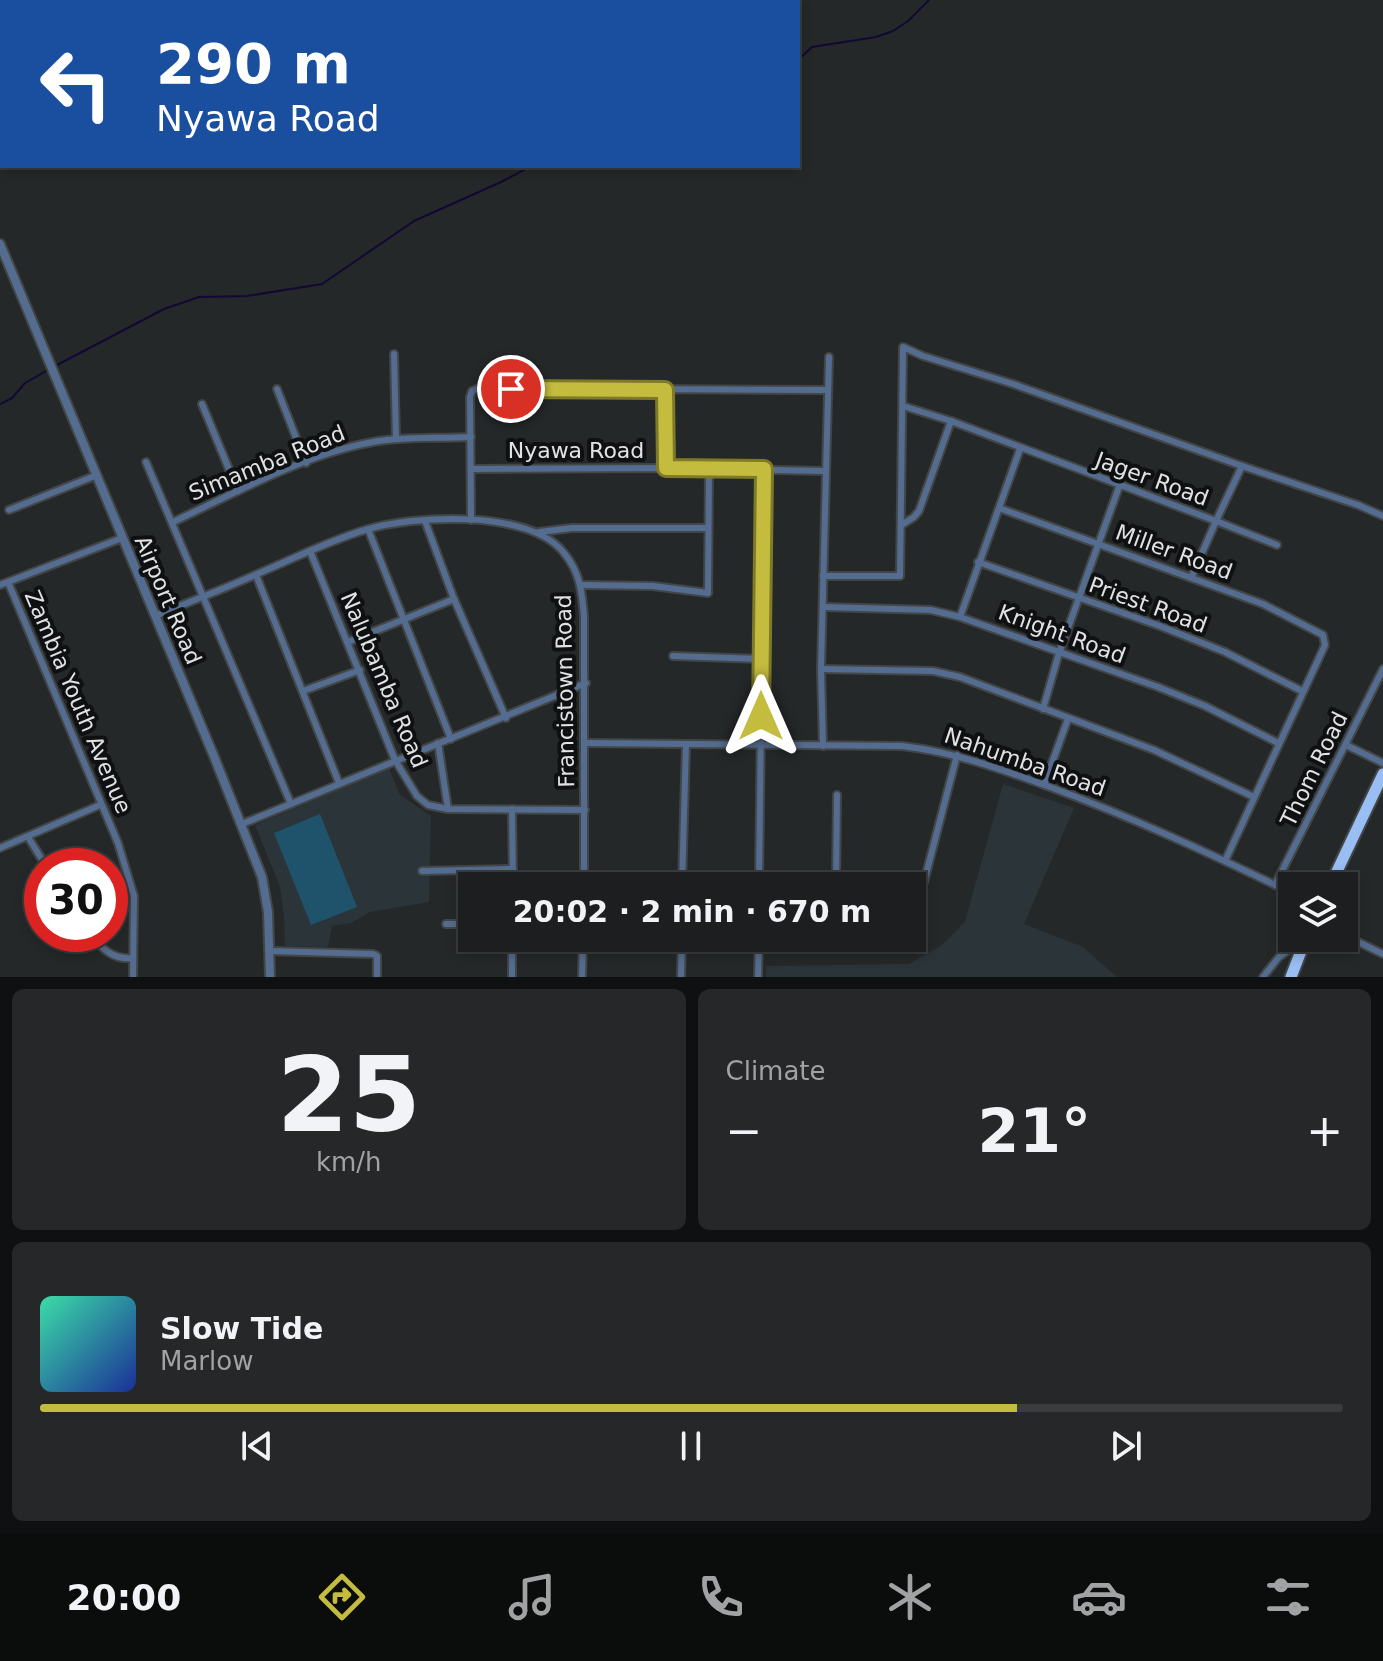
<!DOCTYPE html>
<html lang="en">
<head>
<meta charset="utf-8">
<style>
	body { margin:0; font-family:"DejaVu Sans",sans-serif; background:#252728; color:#f1f3f6; height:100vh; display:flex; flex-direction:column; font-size:30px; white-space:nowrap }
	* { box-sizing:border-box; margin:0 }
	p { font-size:26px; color:#a0a2a4 }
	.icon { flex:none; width:44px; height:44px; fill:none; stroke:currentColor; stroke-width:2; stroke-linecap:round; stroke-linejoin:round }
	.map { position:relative; height:977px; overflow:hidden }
	.sheet { display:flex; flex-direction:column; gap:12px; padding:12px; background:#0f1011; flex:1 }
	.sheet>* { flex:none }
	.hud { position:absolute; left:0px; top:0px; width:800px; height:168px; box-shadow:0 4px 12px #0003,0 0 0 2px #3a3c3d; background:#1a4fa0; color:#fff; overflow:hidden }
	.tools { position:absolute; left:1278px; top:872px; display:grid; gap:16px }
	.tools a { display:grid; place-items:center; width:80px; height:80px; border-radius:0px; background:#1c1e1f; box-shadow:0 4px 12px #0003,0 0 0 2px #3a3c3d; font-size:40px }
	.speed { position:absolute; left:24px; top:848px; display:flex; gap:16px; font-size:40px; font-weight:700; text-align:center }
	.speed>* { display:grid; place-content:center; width:104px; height:104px; border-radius:50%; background:#1c1e1f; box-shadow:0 4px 12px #0003,0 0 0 2px #3a3c3d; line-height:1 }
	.speed .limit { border:12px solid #d22; background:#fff; color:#111 }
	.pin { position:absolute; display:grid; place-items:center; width:68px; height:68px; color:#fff; margin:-34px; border:4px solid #fff; border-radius:50%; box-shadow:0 2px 8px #0007 }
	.me { position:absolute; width:88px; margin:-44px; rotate:0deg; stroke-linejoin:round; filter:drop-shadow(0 0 6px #0008) }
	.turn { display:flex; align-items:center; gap:28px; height:168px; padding:0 24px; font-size:36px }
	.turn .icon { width:104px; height:104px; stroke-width:2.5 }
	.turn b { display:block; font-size:56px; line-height:68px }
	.big { font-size:60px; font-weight:600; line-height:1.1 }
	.sheet .card { flex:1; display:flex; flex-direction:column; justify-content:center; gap:12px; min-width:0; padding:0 28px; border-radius:12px; background:#252728 }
	.sheet .dial { align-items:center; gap:0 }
	.dial b { font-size:104px; line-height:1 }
	.song { display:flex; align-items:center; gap:24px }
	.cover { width:96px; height:96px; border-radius:12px; background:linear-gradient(135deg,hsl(160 70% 55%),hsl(230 70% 35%)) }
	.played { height:8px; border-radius:4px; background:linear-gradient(90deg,#c4bc3e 75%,#3a3c3d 75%) }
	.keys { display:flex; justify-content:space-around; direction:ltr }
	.heat { display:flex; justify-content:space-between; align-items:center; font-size:44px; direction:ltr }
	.sheet .tiles { flex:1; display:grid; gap:12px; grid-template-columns:1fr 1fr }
	.card:last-child { grid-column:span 2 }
	.trip { position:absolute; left:458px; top:872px; width:468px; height:80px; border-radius:0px; background:#1c1e1f; box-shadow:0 4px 12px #0003,0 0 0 2px #3a3c3d; font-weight:600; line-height:80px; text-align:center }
	.tabs { display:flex; height:128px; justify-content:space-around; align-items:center; background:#0b0c0c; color:#a0a2a4 }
	.tabs .icon { width:56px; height:56px }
	.tabs .on { color:#c4bc3e }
	.tabs b { font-size:36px; color:#f1f3f6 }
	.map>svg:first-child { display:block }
	.built { fill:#2b3438 }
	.green { fill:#1f536c }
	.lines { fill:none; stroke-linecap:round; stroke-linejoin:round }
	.stream { stroke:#110934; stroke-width:2 }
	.minor-casing { stroke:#434647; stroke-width:10 }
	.tertiary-casing { stroke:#434647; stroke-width:12 }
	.trunk-casing { stroke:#434647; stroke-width:15 }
	.minor { stroke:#546c8f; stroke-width:6 }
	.tertiary { stroke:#546c8f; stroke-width:8 }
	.trunk { stroke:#99bef4; stroke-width:11 }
	.route-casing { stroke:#7f7a28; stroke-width:20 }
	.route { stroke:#c4bc3e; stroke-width:14 }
	.labels { text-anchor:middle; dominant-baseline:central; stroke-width:8; stroke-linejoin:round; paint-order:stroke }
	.street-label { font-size:22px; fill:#e1e2e3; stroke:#0f1011 }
</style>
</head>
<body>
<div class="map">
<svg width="1383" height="977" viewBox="0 0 1383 977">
	<rect width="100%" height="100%" fill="#252829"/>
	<g class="built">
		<path d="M389,768L400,795L431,816L429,902L370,912L351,923L332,926L328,947L285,946L284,917L280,887L255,825Z"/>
		<path d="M1003,784L1074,808L1024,924L1083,947L1117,977H766V966L909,964L942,945L965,922Z"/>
	</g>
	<path class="green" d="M320,814L357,907L311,925L274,833Z"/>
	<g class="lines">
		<g class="stream">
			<path d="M798,60L812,47L876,37L893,31L908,21L929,0"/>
			<path d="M57,365L164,309L199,297L247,296L322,284L414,221L501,182L531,166"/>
			<path d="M0,404L12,398L25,383L48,370"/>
		</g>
		<defs>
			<g id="minor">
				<path d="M394,354L396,439"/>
				<path d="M277,389L306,463"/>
				<path d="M665,390L666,468"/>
				<path d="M202,404L238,491"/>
				<path d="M903,406L951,421"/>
				<path d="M146,462L291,804"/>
				<path d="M1242,466L1216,521L1277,545"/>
				<path d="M471,469L666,468L825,471"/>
				<path d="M999,508L1263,604L1323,635L1325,645L1225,861"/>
				<path d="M9,510L97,475"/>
				<path d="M471,520L470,397L472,391L479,388L827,390"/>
				<path d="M425,521L454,599L506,718"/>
				<path d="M173,522C235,493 305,454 373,442C405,436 438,439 471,437"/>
				<path d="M903,524L914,517L919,511L951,421L1216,521L1192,576"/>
				<path d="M368,529L451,739"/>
				<path d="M539,532L572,528H707"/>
				<path d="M310,551L395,760L417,796L428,805L448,809L585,810"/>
				<path d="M978,562L1160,626L1225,652L1302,691"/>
				<path d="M256,575L339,783"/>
				<path d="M823,576H900L903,347L923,356L1013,384L1242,466L1358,505L1383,516"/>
				<path d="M8,582L118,843L134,896L133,977"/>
				<path d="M0,585L122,538"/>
				<path d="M581,585L653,586L708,593L709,470"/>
				<path d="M823,607L931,610L960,617L1158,687L1205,706L1278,743"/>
				<path d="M155,616C189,602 224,589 257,574C293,559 328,541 365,530C414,515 530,509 564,553C580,572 582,592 584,616V886"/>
				<path d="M960,617L1020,449"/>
				<path d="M348,642L454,599"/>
				<path d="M673,656L761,659"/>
				<path d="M821,669L933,671L960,677L1154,750L1254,797"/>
				<path d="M303,691L360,670"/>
				<path d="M1043,709L1059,653L1119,487"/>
				<path d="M438,743L448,809"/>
				<path d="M585,743L902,746C954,752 1001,769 1050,787C1132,817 1213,855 1292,893"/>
				<path d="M1346,745L1383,763"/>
				<path d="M823,746L821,669L829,357"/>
				<path d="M1044,785L1068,719"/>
				<path d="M512,809L513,886"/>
				<path d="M242,824L586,683"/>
				<path d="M28,837L46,866"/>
				<path d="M0,848L100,805"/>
				<path d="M422,871L513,869"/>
				<path d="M1275,885L1383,669"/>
				<path d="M682,886L686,744"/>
				<path d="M759,886L764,469"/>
				<path d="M836,886L837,795"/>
				<path d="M912,897L924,882L957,755"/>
				<path d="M446,924H472"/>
				<path d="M91,934C102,949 113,960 133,958"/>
				<path d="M1344,935L1383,954"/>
				<path d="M270,951L373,954L377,956V977"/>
				<path d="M512,977V938"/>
				<path d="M582,977L583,938"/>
				<path d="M681,977L682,938"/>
				<path d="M758,977L759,938"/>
				<path d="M1263,977L1279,957L1303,940"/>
			</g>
			<path id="tertiary" d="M0,244L213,754L262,877L268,912L270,977"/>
			<g id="trunk">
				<path d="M1330,886L1383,774"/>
				<path d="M1291,977L1306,938"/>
			</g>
		</defs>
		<use href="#minor" class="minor-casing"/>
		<use href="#tertiary" class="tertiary-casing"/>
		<use href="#trunk" class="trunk-casing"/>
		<use href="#minor" class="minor"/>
		<use href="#tertiary" class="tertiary"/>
		<use href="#trunk" class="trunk"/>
	</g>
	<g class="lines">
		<defs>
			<path id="route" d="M511,389L665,390L666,468L764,469L761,716"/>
		</defs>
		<use href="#route" class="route-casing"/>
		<use href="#route" class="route"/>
	</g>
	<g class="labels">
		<g class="street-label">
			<text x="576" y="450">Nyawa Road</text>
			<text transform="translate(267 463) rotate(-22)">Simamba Road</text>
			<text transform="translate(1152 479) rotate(20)">Jager Road</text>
			<text transform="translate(1174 552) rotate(20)">Miller Road</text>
			<text transform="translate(168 600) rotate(67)">Airport Road</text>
			<text transform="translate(1148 605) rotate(20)">Priest Road</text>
			<text transform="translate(1062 634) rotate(20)">Knight Road</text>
			<text transform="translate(384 680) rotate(67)">Nalubamba Road</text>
			<text transform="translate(565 691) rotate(-91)">Francistown Road</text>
			<text transform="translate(78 702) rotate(67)">Zambia Youth Avenue</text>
			<text transform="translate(1025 762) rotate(19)">Nahumba Road</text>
			<text transform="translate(1314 769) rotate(-64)">Thom Road</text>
		</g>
	</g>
</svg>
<div class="tools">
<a><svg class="icon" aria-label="layers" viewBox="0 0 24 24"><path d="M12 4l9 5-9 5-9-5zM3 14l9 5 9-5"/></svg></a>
</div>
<div class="speed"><div class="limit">30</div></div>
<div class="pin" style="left:511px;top:389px;background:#d93025"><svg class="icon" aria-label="arrive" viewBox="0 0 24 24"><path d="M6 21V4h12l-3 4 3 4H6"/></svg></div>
<svg class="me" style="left:761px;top:716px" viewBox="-20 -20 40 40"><path d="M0-17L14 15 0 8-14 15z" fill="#c4bc3e" stroke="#fff" stroke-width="4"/></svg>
<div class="trip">20:02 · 2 min · 670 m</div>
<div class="hud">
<div class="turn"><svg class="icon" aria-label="left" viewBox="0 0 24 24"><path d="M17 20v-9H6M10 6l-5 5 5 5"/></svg><div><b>290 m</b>Nyawa Road</div></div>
</div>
</div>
<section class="sheet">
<div class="tiles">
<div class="card dial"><b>25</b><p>km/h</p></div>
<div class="card"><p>Climate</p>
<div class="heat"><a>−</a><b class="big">21°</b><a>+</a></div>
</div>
<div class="card">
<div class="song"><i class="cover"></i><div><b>Slow Tide</b><p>Marlow</p></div></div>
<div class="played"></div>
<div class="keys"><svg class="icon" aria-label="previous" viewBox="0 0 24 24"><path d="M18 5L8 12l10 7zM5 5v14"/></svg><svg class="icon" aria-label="pause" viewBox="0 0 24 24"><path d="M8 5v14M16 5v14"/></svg><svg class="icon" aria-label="next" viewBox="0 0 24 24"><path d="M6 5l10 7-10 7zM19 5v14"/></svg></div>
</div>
</div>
</section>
<nav class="tabs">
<b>20:00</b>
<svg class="icon on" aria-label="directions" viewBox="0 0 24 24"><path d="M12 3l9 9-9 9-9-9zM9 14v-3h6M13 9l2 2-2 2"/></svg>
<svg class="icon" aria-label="music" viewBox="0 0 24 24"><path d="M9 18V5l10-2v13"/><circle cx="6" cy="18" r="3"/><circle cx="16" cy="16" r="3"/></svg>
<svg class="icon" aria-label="phone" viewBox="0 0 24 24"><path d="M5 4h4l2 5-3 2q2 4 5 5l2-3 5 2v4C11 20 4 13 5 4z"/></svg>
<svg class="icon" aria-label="climate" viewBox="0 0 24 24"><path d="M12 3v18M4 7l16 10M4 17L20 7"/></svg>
<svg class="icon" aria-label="car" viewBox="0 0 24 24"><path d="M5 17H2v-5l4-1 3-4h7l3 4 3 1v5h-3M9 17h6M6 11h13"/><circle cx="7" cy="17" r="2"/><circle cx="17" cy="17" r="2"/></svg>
<svg class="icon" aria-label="filters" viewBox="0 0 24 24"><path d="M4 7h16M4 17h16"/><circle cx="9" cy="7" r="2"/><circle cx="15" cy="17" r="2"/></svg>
</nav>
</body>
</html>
